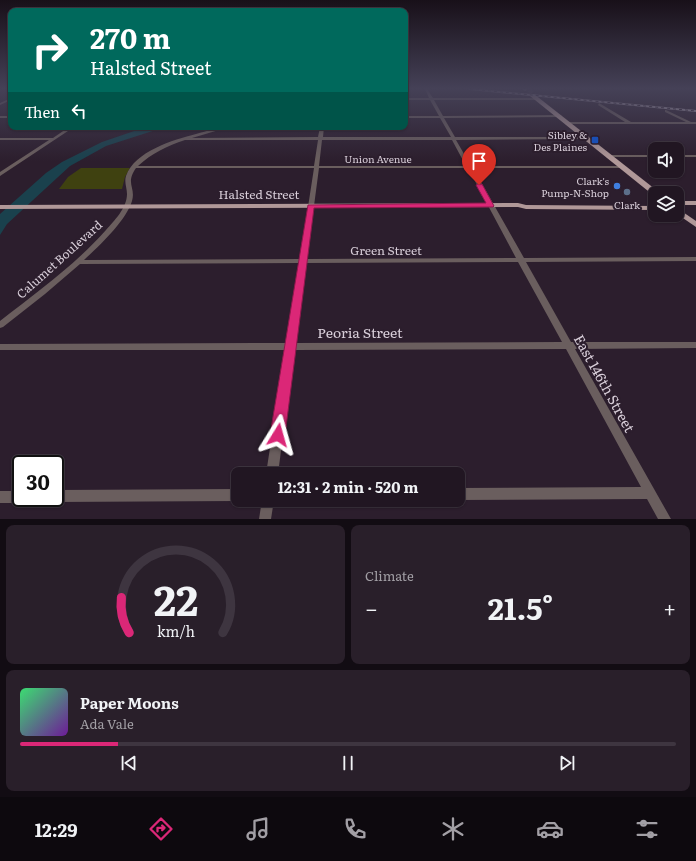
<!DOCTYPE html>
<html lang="en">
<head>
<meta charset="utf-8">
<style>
	body { margin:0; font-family:Literata,serif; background:#291f2a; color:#f1f3f6; height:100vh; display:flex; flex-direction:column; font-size:15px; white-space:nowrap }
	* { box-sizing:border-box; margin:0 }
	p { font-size:13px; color:#a29fa5 }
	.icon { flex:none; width:22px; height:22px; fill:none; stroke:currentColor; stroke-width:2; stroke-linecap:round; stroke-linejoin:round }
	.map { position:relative; height:519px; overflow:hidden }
	.panel { display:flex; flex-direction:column; gap:6px; padding:6px; background:#120c13; flex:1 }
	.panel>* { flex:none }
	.guide { position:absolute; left:8px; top:8px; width:400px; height:122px; border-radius:8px; box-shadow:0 1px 3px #0004,0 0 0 1px #3e3540; background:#00695c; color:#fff; overflow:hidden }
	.tools { position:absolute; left:648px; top:142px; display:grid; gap:8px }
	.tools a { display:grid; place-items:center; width:36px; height:36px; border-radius:8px; background:#211622; box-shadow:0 1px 3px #0004,0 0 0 1px #3e3540; font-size:20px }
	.speed { position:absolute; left:12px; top:455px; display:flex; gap:8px; font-size:20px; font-weight:700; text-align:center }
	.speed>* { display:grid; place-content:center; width:52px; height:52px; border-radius:50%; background:#211622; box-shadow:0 1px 3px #0004,0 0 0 1px #3e3540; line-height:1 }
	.speed .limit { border:2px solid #111; border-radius:6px; background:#fff; color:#111 }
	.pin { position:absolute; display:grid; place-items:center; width:34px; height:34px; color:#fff; margin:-41px -17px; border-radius:50% 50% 50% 0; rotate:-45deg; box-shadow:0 0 4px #0007 }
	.pin .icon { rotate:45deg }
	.me { position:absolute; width:44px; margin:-22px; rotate:8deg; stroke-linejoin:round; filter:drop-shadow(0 0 3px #0008) }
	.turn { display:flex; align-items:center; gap:14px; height:84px; padding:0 16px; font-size:18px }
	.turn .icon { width:52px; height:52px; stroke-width:2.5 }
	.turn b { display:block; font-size:28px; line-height:34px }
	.then { display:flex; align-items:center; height:38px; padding:0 16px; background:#0003; gap:8px; font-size:15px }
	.big { font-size:30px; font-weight:700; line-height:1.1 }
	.panel .card { flex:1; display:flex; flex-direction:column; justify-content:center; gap:6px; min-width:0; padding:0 14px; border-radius:8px; background:#291f2a }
	.panel .dial { align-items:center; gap:0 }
	.dial svg { height:104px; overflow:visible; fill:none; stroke:#3e3540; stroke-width:7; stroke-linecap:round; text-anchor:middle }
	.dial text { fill:#f1f3f6; stroke:none }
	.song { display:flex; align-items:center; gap:12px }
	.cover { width:48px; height:48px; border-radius:6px; background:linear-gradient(135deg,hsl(140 70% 55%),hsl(280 70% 35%)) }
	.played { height:4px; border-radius:2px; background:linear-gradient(90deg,#db2777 15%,#3e3540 15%) }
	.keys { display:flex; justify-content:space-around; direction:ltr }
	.heat { display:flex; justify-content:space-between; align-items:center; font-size:22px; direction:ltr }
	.panel .tiles { flex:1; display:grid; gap:6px; grid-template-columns:1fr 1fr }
	.card:last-child { grid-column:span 2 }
	.trip { position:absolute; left:231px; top:467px; width:234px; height:40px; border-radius:8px; background:#211622; box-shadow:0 1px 3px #0004,0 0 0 1px #3e3540; font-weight:700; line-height:40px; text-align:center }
	.dock { display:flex; height:64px; justify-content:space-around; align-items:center; background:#0d090e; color:#a29fa5 }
	.dock .icon { width:28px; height:28px }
	.dock .current { color:#db2777 }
	.dock b { font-size:18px; color:#f1f3f6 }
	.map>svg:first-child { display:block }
	.green { fill:#3f4110 }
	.water { fill:#1a414d }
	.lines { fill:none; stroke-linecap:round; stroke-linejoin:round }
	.major-tunnel { stroke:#463847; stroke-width:4.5; stroke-dasharray:4.5 2.5; stroke-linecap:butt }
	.minor { fill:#6a5e5e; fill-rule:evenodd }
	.major { fill:#b09898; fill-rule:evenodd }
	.rail-casing { stroke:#b3a8b4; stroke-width:2 }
	.rail { stroke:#2c1e2d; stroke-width:1; stroke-dasharray:3; stroke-linecap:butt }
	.route { fill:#db2777; stroke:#8e194d }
	.transit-dot { fill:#1a4fb4; stroke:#2c1e2d; stroke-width:1.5 }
	.shop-dot { fill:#3f7fe0; stroke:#2c1e2d; stroke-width:1.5 }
	.service-dot { fill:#5c6f8a; stroke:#2c1e2d; stroke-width:1.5 }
	.labels { text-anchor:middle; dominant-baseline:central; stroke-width:4; stroke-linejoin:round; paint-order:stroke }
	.far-poi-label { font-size:10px; fill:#d8ced9; stroke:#2c1e2d; text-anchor:end }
	.far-street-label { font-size:10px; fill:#d8ced9; stroke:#2c1e2d }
	.street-label { font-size:12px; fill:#d8ced9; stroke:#2c1e2d }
	.near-street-label { font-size:14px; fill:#d8ced9; stroke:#2c1e2d }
</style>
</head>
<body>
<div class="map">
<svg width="696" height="519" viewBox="0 0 696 519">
	<rect width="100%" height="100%" fill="#2c1e2d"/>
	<path class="green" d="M81,168H130L125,177L122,189H59L68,177Z"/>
	<path class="water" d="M146,127H165L106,146L70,166L7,224L0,235V214L46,173L62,162L102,142Z"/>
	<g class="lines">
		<path class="major-tunnel" d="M529,90L535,96"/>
		<g class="minor">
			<path d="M425,89H427L433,98H538L540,99L538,100H434L443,116L560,115L562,116L560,117L444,118L455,137H587L589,138L587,139L456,140L471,166H623L625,167L623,168H473L524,258L696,257V261L526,262L571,342H696V348L575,349L671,519H658L647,499L458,500V488L641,487L566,349L294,350L278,474H266L285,350H0V344L286,343L299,263L80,264L45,294L3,327L0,328V321C37,292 75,265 106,230C114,221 127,208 127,194C127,188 124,182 126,176C135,151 173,140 196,134C207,131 218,127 229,127L192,138L318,137L320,127H324L323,137H451L440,118H405V116H439L430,100H405V98H429ZM185,140H318L314,166H138C152,153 167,146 185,140ZM322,140H452L466,166H319ZM136,168H314L300,259L84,260C99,246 126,221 132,201C136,187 125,184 136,168ZM319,168H468L516,258L307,259ZM518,262L562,342L295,343L306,263Z"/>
			<path d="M11,98V100L0,105V103Z"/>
			<path d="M599,103L631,122H686L665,112V110H666L691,122H696V124H568L566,123L568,122H625L598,105Z"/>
			<rect x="0" y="116" width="11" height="2"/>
			<path d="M69,127H74L0,176V172L49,140H0V138H53Z"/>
			<rect x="607" y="155" width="48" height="2"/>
			<rect x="677" y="155" width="19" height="2"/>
			<path d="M238,489V500H241L238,501L55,502L51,500L50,498H55V490Z"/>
			<path d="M0,491H21V498H27L25,501L21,503H0Z"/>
			<path d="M262,500H274L271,519H259Z"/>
		</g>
		<g class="major">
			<path d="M522,89H526L527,90L525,91Z"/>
			<path d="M530,94H534L660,193L653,195L530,96Z"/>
			<rect x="677" y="201" width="19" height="4"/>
			<path d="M518,203L526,205L655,206V210L526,209L518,207L0,209V205Z"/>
			<path d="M677,208L696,221V227L677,214Z"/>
		</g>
		<defs>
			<path id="rail" d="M470,89L696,111"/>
		</defs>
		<use href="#rail" class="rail-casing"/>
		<use href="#rail" class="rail"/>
	</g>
	<linearGradient id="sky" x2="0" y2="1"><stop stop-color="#181019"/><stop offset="0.55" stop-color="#454157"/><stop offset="1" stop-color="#454157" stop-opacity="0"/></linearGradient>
	<rect width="696" height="161" fill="url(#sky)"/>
	<path class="route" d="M477,184H482L494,206L493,207L314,208L285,435L283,440L278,442L272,440L270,435L308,205L486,203L476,185Z"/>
	<rect class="transit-dot" x="591" y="136" width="8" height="8" rx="2"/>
	<circle class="shop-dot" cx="617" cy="186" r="4"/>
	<circle class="service-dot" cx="627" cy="192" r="4"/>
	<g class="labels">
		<g class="far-poi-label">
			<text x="587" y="134">Sibley &amp;<tspan x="587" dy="12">Des Plaines</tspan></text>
			<text x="609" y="180">Clark's<tspan x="609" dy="12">Pump-N-Shop</tspan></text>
			<text x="627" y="204" text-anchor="middle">Clark</text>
		</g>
		<g class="far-street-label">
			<text x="378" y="158">Union Avenue</text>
		</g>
		<g class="street-label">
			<text x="259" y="194">Halsted Street</text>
			<text x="386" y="250">Green Street</text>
			<text transform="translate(59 259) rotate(-42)">Calumet Boulevard</text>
		</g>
		<g class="near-street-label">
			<text x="360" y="332">Peoria Street</text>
			<text transform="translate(605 383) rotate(61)">East 146th Street</text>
		</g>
	</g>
</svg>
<div class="tools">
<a><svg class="icon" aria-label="sound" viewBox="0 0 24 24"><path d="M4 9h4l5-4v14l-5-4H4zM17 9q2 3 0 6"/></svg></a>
<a><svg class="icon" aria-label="layers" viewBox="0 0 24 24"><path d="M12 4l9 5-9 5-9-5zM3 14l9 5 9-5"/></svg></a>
</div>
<div class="speed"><div class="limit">30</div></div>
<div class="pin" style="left:479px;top:185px;background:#d93025"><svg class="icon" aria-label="arrive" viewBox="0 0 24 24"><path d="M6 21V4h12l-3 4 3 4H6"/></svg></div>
<svg class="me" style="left:278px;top:435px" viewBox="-20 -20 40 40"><path d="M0-17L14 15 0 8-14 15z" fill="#db2777" stroke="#fff" stroke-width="4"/></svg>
<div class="trip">12:31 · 2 min · 520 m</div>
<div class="guide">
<div class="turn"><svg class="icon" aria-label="right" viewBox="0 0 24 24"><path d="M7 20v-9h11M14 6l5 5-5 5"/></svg><div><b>270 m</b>Halsted Street</div></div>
<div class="then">Then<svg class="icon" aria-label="left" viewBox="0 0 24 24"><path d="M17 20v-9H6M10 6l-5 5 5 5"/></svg></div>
</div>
</div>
<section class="panel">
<div class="tiles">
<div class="card dial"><svg viewBox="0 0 100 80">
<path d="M14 69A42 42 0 1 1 86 69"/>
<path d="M14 69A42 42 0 0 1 8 42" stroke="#db2777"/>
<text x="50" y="56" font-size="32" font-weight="700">22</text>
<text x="50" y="72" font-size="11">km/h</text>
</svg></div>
<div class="card"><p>Climate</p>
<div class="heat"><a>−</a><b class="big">21.5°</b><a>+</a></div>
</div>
<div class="card">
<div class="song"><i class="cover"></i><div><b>Paper Moons</b><p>Ada Vale</p></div></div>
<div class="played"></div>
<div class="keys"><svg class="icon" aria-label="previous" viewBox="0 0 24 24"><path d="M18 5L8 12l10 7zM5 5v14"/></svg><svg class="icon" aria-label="pause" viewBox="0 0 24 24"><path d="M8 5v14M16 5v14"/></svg><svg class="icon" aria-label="next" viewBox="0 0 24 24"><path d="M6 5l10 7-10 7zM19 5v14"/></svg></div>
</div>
</div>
</section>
<nav class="dock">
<b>12:29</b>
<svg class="icon current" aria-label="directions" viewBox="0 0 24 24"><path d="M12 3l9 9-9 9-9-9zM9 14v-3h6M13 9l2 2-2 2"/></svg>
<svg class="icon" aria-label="music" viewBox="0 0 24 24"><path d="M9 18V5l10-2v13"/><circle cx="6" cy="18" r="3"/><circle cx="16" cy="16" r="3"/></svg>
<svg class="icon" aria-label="phone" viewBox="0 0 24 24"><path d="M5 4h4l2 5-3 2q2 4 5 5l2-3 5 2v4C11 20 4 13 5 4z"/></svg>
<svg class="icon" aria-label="climate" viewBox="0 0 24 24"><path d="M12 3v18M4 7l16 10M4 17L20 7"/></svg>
<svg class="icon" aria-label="car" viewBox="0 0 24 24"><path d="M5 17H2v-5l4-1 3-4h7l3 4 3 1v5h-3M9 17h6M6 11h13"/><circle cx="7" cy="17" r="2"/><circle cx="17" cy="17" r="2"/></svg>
<svg class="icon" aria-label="filters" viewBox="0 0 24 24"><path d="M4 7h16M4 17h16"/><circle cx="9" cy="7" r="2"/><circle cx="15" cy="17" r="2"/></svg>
</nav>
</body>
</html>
